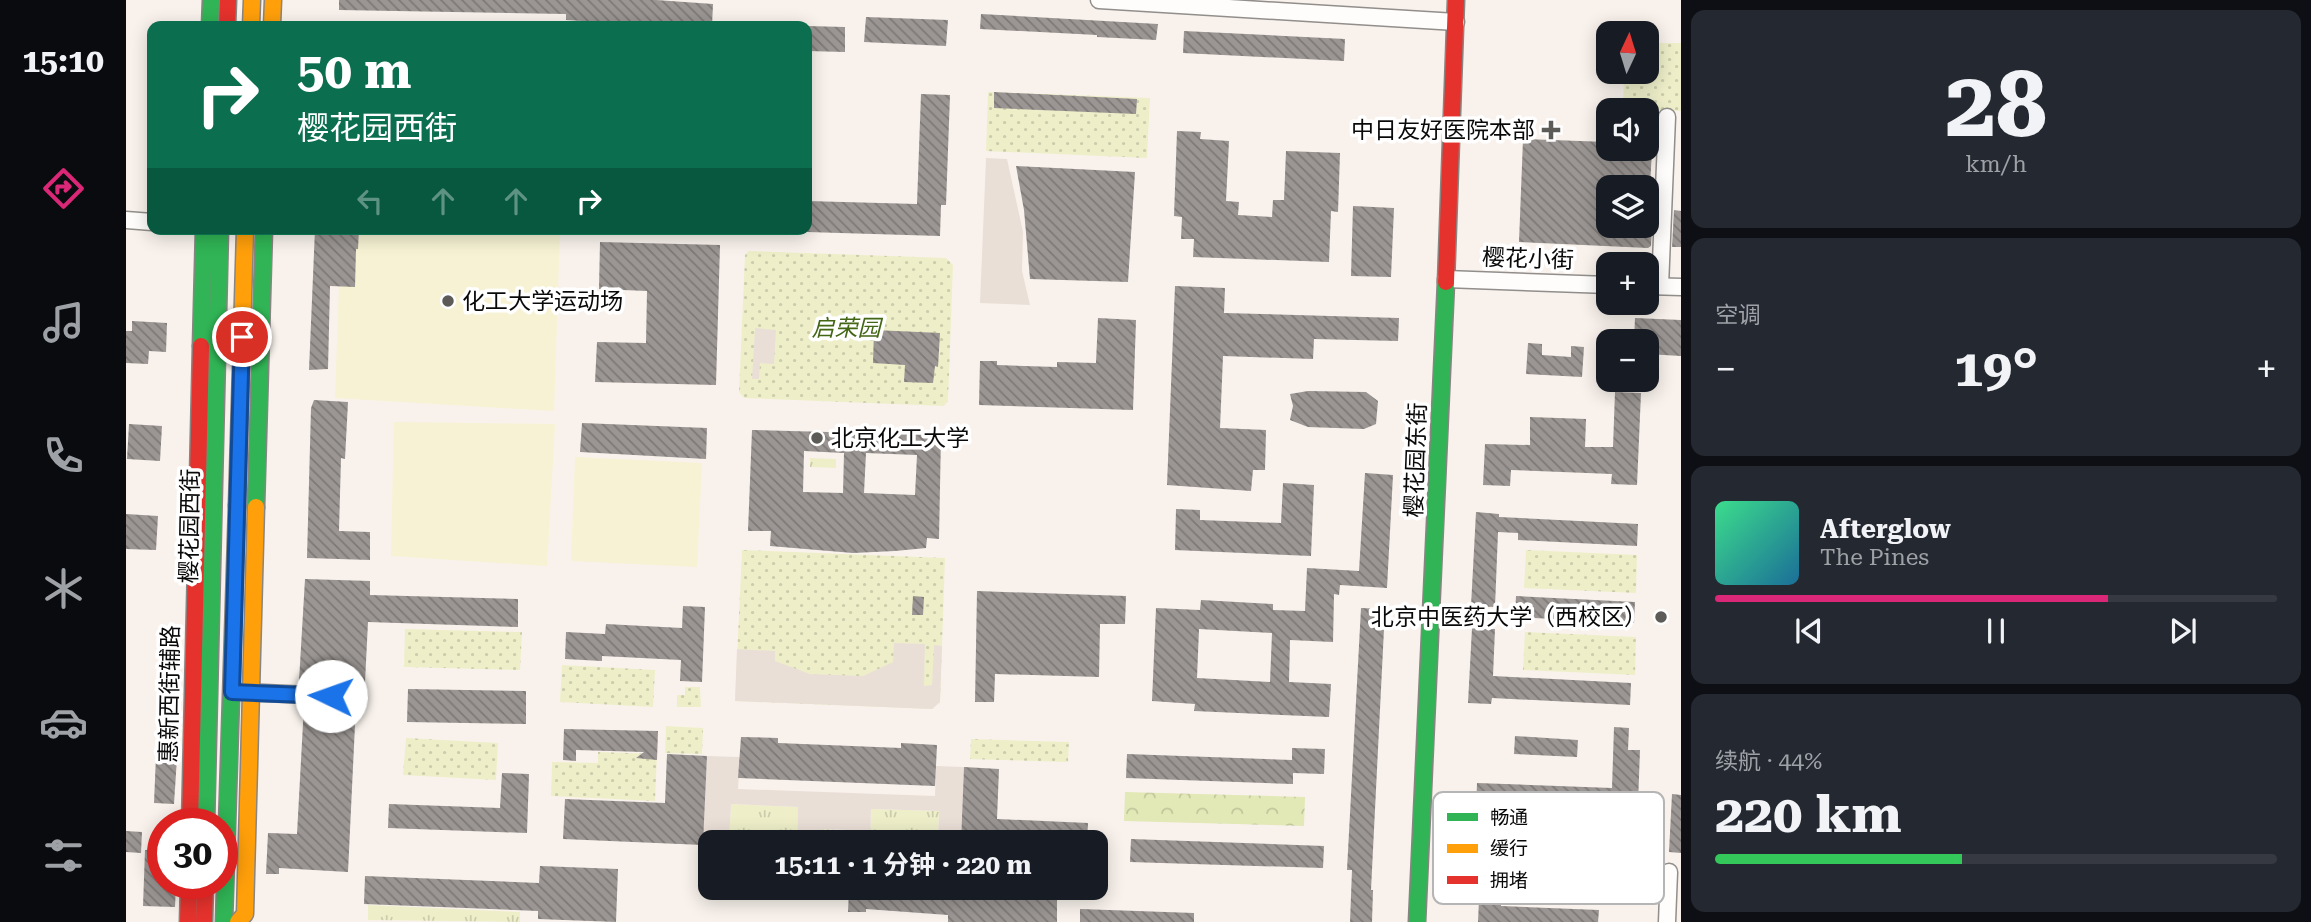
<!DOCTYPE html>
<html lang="zh">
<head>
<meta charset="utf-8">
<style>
	body { margin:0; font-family:"Roboto Serif","Noto Sans SC",serif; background:#242831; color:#f1f3f6; height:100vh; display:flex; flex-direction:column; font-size:26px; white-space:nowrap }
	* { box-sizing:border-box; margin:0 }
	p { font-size:23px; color:#9ea1a6 }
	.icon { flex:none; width:38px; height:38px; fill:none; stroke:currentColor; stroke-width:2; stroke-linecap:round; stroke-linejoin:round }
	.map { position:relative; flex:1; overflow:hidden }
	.sheet { display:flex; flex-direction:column; gap:10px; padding:10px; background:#0d0f14; width:630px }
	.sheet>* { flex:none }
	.banner { position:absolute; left:21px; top:21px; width:665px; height:214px; border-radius:14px; box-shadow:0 4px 18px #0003; background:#0b6e4f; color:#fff; overflow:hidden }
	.needle { width:46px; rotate:4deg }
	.controls { position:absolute; left:1470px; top:21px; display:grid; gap:14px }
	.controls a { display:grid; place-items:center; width:63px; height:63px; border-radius:14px; background:#171b24; box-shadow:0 4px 18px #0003; font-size:35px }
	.speed { position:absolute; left:21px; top:808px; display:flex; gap:14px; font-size:35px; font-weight:700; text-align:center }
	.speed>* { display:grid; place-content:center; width:91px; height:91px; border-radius:50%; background:#171b24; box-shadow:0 4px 18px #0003; line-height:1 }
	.speed .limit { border:10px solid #d22; background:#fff; color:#111 }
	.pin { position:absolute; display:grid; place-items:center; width:60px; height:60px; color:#fff; margin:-30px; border:4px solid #fff; border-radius:50%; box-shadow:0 2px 7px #0007 }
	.me { position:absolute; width:77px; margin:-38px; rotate:273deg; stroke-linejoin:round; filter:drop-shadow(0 0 5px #0008) }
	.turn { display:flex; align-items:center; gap:24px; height:147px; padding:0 35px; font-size:32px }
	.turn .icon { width:91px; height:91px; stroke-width:2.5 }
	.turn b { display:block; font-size:49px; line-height:60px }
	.lanes { display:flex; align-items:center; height:66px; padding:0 35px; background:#0003; justify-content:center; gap:35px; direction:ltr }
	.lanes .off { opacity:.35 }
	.big { font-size:52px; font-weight:700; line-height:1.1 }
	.sheet .card { flex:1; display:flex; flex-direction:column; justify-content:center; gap:10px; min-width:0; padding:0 24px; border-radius:14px; background:#242831 }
	.sheet .dial { align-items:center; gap:0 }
	.dial b { font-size:91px; line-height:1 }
	.song { display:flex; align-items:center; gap:21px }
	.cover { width:84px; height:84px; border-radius:10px; background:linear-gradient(135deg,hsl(150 70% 55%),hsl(200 70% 35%)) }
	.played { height:7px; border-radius:4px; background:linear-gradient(90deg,#db2777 70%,#363941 70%) }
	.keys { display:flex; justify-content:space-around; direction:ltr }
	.heat { display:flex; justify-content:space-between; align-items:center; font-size:38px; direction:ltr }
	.charge { height:10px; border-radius:5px; background:linear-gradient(90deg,#34c759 44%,#363941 0) }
	.trip { position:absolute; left:572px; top:830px; width:410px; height:70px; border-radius:14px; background:#171b24; box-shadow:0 4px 18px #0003; font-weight:700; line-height:70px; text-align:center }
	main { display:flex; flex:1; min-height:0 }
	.tabs { display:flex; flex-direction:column; width:126px; justify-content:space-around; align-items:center; background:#090b0e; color:#9ea1a6 }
	.tabs .icon { width:49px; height:49px }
	.tabs .selected { color:#db2777 }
	.tabs b { font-size:32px; color:#f1f3f6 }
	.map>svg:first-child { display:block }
	.grass { fill:url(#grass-tufts) }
	.forest { fill:url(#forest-crowns) }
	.park { fill:url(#park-dots) }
	.pitch { fill:#f6f2d3 }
	.plaza { fill:#eadfd7 }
	.building { fill:url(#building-back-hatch); fill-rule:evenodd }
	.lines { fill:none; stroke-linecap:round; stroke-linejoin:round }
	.street-casing { stroke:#918e8b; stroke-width:19 }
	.fast-casing { stroke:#888582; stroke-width:19 }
	.slow-casing { stroke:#888582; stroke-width:19 }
	.jam-casing { stroke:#888582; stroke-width:19 }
	.street { stroke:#fefdfc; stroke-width:16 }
	.fast { stroke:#30b455; stroke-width:16 }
	.slow { stroke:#ff9f0a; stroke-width:16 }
	.jam { stroke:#e5322d; stroke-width:16 }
	.route-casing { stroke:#114b97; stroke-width:18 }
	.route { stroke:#1a73e8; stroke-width:12 }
	.poi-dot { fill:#5d5b58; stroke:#fff; stroke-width:2.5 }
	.labels { text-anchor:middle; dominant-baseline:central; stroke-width:7; stroke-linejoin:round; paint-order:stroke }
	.poi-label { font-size:23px; fill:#090909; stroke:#fff; text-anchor:end }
	.street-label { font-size:23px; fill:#090909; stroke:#fff }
	.park-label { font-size:23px; font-style:italic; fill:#436615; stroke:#fff }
	.key { fill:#fff; stroke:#b5b5b5; stroke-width:2 }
	.key-label { font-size:19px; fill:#090909 }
</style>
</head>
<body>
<main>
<nav class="tabs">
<b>15:10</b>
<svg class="icon selected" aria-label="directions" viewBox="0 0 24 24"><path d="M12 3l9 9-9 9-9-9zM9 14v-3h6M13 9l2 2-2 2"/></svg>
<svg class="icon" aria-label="music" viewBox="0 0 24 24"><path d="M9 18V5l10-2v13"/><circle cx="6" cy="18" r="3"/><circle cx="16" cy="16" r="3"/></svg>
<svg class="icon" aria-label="phone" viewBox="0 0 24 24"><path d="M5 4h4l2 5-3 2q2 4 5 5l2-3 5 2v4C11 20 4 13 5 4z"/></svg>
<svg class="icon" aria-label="climate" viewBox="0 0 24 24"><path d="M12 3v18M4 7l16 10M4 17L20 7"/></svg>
<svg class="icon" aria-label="car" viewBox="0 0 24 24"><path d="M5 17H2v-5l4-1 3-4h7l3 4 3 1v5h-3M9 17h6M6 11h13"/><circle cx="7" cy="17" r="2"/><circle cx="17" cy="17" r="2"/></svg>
<svg class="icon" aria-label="filters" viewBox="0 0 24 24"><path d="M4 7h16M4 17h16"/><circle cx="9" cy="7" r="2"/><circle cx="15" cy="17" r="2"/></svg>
</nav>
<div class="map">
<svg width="1555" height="922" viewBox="0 0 1555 922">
	<defs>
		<pattern id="grass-tufts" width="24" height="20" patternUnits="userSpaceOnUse" patternTransform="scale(1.75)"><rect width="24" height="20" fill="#eeefc9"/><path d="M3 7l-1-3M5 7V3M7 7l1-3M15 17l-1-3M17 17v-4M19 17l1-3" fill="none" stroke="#cbccab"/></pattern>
		<pattern id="forest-crowns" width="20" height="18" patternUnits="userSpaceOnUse" patternTransform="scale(1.75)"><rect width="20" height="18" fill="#e2e8b6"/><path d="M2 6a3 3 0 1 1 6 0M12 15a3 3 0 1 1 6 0" fill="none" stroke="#c1c69b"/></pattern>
		<pattern id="park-dots" width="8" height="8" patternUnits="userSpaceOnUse" patternTransform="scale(1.75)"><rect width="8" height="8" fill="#eeefc9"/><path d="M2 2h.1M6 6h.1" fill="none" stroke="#cbccab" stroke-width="1.8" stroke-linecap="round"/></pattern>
		<pattern id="building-back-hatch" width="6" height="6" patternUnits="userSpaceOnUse" patternTransform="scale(1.75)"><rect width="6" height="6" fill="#9b9693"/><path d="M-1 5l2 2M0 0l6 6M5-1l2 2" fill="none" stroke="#7d7976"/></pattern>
	</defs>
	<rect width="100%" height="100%" fill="#f9f2ec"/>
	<g class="grass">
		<path d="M684,458L710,459V468L684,467Z"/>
		<path d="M605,804L672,807L671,842H603Z"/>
		<path d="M745,809L813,811L812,842H744Z"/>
		<path d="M694,829L722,830V842H694Z"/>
		<path d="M242,905L394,912V922L242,920Z"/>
	</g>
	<path class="forest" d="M999,792L1179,797L1178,826L998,821Z"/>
	<g class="park">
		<path d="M1521,43H1555V111L1497,109L1498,72H1521Z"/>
		<path d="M862,92L1024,98L1021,158L860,151Z"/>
		<path d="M623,251L820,258L827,265L822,401L818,406L618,398L613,392L619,255Z"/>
		<path d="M616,550L819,558L814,702L806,709L609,701Z"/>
		<path d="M1400,550L1511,555L1510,593L1398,588Z"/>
		<path d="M279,629L396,632L394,670L278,667Z"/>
		<path d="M1399,632L1510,637L1509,675L1397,670Z"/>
		<path d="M436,665L529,670L527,707L434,702Z"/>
		<path d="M559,687H574L575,707H551V695H559Z"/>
		<path d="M540,726L577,728L576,754L539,753Z"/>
		<path d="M280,738L372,743L370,780L277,775Z"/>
		<path d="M845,739L943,742L942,762L844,759Z"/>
		<path d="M472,752L531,754L529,801L425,796L426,762L472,763Z"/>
	</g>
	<g class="pitch">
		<path d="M215,229H434L428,411L209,398Z"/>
		<path d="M268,422L429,424L421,566L265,556Z"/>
		<path d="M449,457L576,463L571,567L445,561Z"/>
	</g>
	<g class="plaza">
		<path d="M860,158L881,159L897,232L896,271L904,305L854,303Z"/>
		<path d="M629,328L650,330L648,364L634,363L633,379H626Z"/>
		<path d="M768,643L799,644L798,686L806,685L808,645L816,646L814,702L806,709L609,701L611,649L649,651V661L684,674L737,676L767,662Z"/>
		<path d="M581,756L614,757L612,789L809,796L810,766L838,767L835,842H812L813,811L745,809L744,842H722V830L695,829L694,842H671L672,807L605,804L603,842H584V850L577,849Z"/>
	</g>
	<g class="building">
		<path d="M213,0H530L587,4L586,26H537L440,20V14L213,10Z"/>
		<path d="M855,14L1032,24L1030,40L971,37V35L854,29Z"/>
		<path d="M740,17L822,20L820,46L738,42Z"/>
		<path d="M681,26L719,27V52L681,51Z"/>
		<path d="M1058,31L1219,39L1218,61L1057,53Z"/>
		<path d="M868,92L1011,99L1010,114L868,108Z"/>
		<path d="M795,94L824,95L820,205H815L814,236L681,232V201L791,204Z"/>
		<path d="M1051,131L1075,132L1074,139L1103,141L1100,201L1113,202L1112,215L1146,217L1147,200H1158L1160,151L1214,153L1212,212L1205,211L1203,262L1067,257L1068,239H1055L1056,217L1048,216Z"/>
		<path d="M1397,139L1482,142V149H1526L1524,187H1482V226H1521V209H1527L1525,246L1522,248L1393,242Z"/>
		<path d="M890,166L1009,172L1002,282L904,279L898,210Z"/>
		<path d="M1227,206L1268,208L1265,277L1225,276Z"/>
		<path d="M1548,210L1555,211V247H1546Z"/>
		<path d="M189,229H233L232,249H230L229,287L204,286L202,369L183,370Z"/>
		<path d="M474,242L594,245L590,385L469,382L471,342L520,343L521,291L473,289Z"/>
		<path d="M1049,286L1099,288L1098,313L1273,318L1272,341L1188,339L1187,359L1097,356L1094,428L1140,430L1139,470H1127L1125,491L1041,485Z"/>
		<path d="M972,318L1010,320L1007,410L853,405L854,361H871V365L931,367V362L970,363Z"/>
		<path d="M1509,318L1555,320V356L1521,354V341H1508Z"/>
		<path d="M6,321L41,323L40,352L23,351L22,364L0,363V331H6Z"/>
		<path d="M748,330L814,333L812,367L809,366L807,383L778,382L779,365L747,363Z"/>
		<path d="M1402,343L1416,344V355L1445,357V346L1458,347L1456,377L1400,374Z"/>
		<path d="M1182,391L1240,392L1252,401L1250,424L1238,429L1182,427L1164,420L1167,406L1164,394Z"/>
		<path d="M1489,392L1515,393L1511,485L1485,484L1486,474L1385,470L1384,486L1357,485L1359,444L1404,445V417L1460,419L1459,447H1487Z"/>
		<path d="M188,400L222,402L219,459L215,458L213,531L244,532V560L181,558L185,408Z"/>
		<path d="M456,423L581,428L580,459L454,452Z"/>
		<path d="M3,424L36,426L34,461L1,459Z"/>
		<path d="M626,430L815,435L813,539L801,538L800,548L769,551L727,553L644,546L645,531H622ZM678,451L718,453L717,493L677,492ZM740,453L791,455L789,495L738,493Z"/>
		<path d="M1239,473L1267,475L1261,588L1214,585L1213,595L1208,594L1207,642L1164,640L1163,682L1205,684L1203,717L1068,711L1069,704L1026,701L1030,608L1074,610L1075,600L1147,604V610L1179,611L1181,568L1233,571ZM1073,629L1146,633L1144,682L1071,678Z"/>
		<path d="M1157,483L1188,485L1185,556L1049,550L1050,509L1074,510V520L1155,523Z"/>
		<path d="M1350,512L1373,514V517L1512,524L1511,546L1392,540V533L1372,532L1369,607L1345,606Z"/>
		<path d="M0,514L32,516L30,550L0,549Z"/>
		<path d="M179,579L244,581V595L392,599V627L242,622L239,682L173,681Z"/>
		<path d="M851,591L1000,596L999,624H974L973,677L869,674L868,702H849Z"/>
		<path d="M787,596L798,597L797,615H786Z"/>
		<path d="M1390,596L1509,602L1508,623L1389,617Z"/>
		<path d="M557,606L579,607L576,682L554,681L555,660L476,656V661L439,659L440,632L479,634L480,624L556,628Z"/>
		<path d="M1235,608L1259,609L1245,890H1247L1246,922H1224L1226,870H1221Z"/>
		<path d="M1346,628L1369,629L1367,676L1505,683L1504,705L1366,698L1365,704L1342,703Z"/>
		<path d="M282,689L400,691V724L281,722Z"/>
		<path d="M212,704H230L222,872L153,868V874H140L142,833L171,834L178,705L205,706Z"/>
		<path d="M1488,727L1503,728L1502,750H1514L1509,885L1483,884L1485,814L1350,810L1351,783L1486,788Z"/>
		<path d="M438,729L532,731L531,760L510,758L518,752L450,750V761L437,760Z"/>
		<path d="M1389,736L1452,740L1451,757L1388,754Z"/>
		<path d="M615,737L652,738V743L775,748V743L811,745L809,786L612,778Z"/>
		<path d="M1166,748L1199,749L1198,774L1167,773V784L1000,778L1001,754L1166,760Z"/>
		<path d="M541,754L581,756L577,845L437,839L439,799L539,803Z"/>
		<path d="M30,756L51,758L48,804L28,803Z"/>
		<path d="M838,767L873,769L871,819L962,823L961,842H835Z"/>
		<path d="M376,773L403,774L401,833L262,828L263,804L374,808Z"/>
		<path d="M1546,794L1555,795V853L1543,852Z"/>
		<path d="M0,831L16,832L15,853L0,852Z"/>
		<path d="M1356,831L1378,832L1375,906L1473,910L1472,922H1352Z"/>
		<path d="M1005,839L1198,846L1197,868L1004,862Z"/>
		<path d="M19,850H37V884H50L49,907L17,906Z"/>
		<path d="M414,866L492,869L490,922L412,919V911L238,904L239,876L413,883Z"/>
		<path d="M744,887L824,890V887L931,889V922H822V915L740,909V912H722L723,889L744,890Z"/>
		<path d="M954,909L1068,913V922H954Z"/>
	</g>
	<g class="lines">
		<defs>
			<g id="street">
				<path d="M973,0L1330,22"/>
				<path d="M0,220L26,222"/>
				<path d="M1320,279L1482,285"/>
				<path d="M1521,286L1555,287"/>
				<path d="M1534,286L1541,117"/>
				<path d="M117,692L205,696"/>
				<path d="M1541,922L1543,872"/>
			</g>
			<g id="fast">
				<path d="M84,26L85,0"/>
				<path d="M75,346L78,229"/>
				<path d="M130,507L138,229"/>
				<path d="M80,824L94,229"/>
				<path d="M98,922L111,505"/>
				<path d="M1291,922L1320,282"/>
			</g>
			<g id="slow">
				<path d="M125,26L126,0"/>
				<path d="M146,26L147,0"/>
				<path d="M111,505L119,229"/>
				<path d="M112,922L119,914L130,507"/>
			</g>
			<g id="jam">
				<path d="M101,26L102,0"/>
				<path d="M1320,282L1330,0"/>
				<path d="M64,824L75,346"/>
				<path d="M62,922L63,884"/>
				<path d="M78,922L79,884"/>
			</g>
		</defs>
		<use href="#street" class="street-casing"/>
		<use href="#fast" class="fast-casing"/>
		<use href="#slow" class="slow-casing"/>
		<use href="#jam" class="jam-casing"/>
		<use href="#street" class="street"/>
		<use href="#fast" class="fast"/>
		<use href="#slow" class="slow"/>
		<use href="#jam" class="jam"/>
	</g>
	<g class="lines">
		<defs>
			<path id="route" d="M116,337L106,692L205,696"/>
		</defs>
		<use href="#route" class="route-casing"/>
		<use href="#route" class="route"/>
	</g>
	<g class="poi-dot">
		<path d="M1421.5 119.5h7v7h7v7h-7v7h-7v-7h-7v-7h7z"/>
		<circle cx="322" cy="301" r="7"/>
		<circle cx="691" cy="438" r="7"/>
		<circle cx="1535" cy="617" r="7"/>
	</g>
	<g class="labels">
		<g class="poi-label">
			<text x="1409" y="130">中日友好医院本部</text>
			<text x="336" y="301" text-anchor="start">化工大学运动场</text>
			<text x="705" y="438" text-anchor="start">北京化工大学</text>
			<text x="1521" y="617">北京中医药大学（西校区）</text>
		</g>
		<g class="street-label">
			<text transform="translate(1402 259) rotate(2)">樱花小街</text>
			<text transform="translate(1290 460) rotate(-88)">樱花园东街</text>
			<text transform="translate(64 526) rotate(-89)">樱花园西街</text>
			<text transform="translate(44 694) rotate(-89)">惠新西街辅路</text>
		</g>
		<g class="park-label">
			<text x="720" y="328">启荣园</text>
		</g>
	</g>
	<rect x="1307" y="792" width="231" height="112" rx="10" class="key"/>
	<rect x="1321" y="813" width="31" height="8" fill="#30b455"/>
	<rect x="1321" y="844" width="31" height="9" fill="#ff9f0a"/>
	<rect x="1321" y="876" width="31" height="8" fill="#e5322d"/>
	<g class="key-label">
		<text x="1364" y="824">畅通</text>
		<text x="1364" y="855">缓行</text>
		<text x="1364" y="887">拥堵</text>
	</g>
</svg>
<div class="controls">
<a><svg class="needle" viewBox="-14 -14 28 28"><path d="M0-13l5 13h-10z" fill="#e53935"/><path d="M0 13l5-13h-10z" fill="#9ea1a6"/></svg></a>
<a><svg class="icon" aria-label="sound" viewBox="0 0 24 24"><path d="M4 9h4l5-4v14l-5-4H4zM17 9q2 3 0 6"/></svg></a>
<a><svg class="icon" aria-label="layers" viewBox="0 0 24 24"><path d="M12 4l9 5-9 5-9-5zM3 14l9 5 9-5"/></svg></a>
<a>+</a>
<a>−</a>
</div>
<div class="speed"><div class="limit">30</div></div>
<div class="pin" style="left:116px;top:337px;background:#d93025"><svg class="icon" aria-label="arrive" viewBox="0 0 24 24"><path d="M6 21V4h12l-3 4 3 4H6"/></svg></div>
<svg class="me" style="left:205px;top:696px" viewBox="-20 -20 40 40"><circle r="19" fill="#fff"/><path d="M0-13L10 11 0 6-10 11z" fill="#1a73e8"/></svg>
<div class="trip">15:11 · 1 分钟 · 220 m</div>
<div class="banner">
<div class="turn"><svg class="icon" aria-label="right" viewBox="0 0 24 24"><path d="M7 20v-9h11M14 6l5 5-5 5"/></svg><div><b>50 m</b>樱花园西街</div></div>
<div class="lanes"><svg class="icon off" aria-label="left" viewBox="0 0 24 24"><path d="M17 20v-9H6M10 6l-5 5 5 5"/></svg><svg class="icon off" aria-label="ahead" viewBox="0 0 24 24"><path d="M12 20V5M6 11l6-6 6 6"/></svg><svg class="icon off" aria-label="ahead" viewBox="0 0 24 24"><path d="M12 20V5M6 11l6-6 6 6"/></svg><svg class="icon" aria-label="right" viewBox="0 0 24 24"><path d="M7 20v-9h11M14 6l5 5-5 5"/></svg></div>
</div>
</div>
<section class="sheet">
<div class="card dial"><b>28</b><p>km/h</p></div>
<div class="card"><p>空调</p>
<div class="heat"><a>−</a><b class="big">19°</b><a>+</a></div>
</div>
<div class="card">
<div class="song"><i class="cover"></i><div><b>Afterglow</b><p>The Pines</p></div></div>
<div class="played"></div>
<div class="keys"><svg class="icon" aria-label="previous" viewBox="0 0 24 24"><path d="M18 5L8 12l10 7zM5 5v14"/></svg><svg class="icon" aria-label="pause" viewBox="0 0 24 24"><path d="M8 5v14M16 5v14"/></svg><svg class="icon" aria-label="next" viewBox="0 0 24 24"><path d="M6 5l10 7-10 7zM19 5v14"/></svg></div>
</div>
<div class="card"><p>续航 · 44%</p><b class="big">220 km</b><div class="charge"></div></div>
</section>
</main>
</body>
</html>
